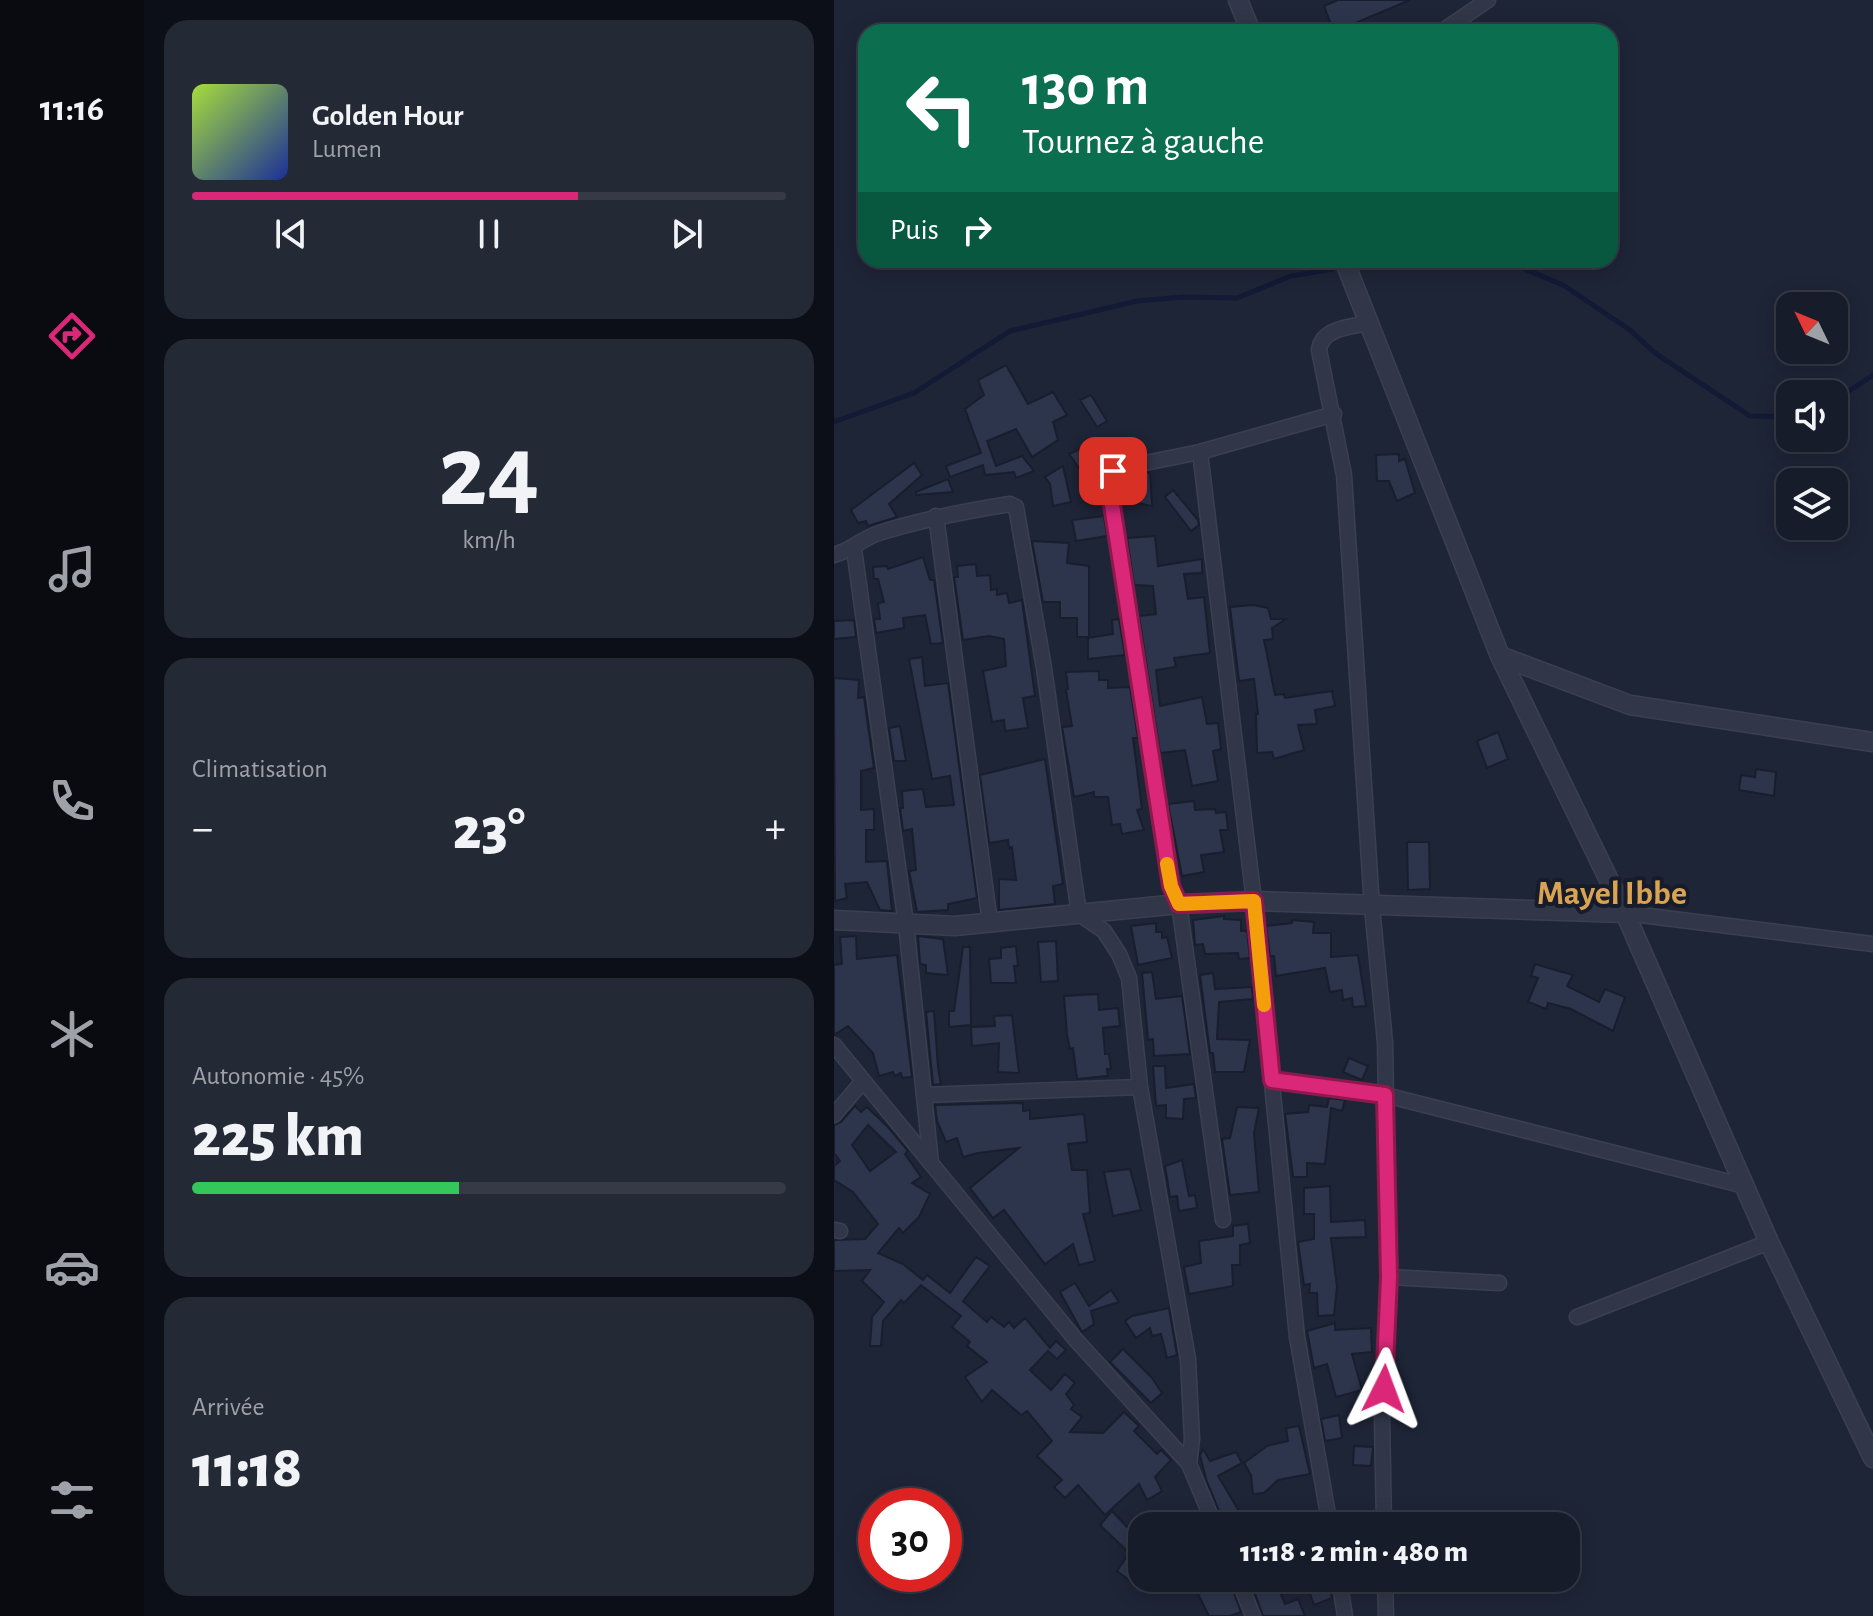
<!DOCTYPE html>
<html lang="fr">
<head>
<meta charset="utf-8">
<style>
	body { margin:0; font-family:"Alegreya Sans",sans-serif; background:#232935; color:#f1f3f6; height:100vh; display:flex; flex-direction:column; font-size:30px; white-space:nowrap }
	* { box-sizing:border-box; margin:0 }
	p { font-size:26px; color:#9ea1a8 }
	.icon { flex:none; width:44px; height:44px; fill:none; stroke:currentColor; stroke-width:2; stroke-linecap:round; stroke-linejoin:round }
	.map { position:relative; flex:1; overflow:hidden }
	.details { display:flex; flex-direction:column; gap:20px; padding:20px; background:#0c0f17; width:690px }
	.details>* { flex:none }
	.guide { position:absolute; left:24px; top:24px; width:760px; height:244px; border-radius:24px; box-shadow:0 4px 20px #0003,0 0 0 2px #353a46; background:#0b6e4f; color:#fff; overflow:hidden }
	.needle { width:52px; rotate:313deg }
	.fabs { position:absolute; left:942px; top:292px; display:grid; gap:16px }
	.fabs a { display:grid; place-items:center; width:72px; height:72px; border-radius:16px; background:#161c29; box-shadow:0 4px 20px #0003,0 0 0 2px #353a46; font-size:40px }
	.speed { position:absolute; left:24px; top:1488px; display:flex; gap:16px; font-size:40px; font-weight:700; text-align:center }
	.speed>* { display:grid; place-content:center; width:104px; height:104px; border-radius:50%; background:#161c29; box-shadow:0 4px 20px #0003,0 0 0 2px #353a46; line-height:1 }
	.speed .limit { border:12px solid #d22; background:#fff; color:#111 }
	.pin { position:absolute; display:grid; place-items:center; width:68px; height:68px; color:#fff; margin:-34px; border-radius:16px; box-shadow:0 4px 12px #0006 }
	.me { position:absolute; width:88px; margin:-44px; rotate:3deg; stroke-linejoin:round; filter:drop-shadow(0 0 6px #0008) }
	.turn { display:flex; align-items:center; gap:28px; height:168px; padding:0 32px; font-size:36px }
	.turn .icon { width:104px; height:104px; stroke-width:2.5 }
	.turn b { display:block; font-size:56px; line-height:68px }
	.then { display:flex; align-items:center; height:76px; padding:0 32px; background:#0003; gap:16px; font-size:30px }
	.big { font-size:60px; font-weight:800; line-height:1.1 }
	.details .card { flex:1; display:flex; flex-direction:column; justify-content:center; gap:12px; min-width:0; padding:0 28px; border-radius:24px; background:#232935 }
	.details .dial { align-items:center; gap:0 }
	.dial b { font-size:104px; line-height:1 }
	.song { display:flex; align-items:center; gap:24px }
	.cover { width:96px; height:96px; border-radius:12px; background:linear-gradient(135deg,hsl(80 70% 55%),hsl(230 70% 35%)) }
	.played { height:8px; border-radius:4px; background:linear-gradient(90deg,#db2777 65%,#353a46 65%) }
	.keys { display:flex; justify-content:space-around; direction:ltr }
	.heat { display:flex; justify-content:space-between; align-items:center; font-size:44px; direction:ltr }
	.charge { height:12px; border-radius:6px; background:linear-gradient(90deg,#34c759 45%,#353a46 0) }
	.trip { position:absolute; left:294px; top:1512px; width:452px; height:80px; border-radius:24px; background:#161c29; box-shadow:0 4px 20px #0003,0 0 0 2px #353a46; font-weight:800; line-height:80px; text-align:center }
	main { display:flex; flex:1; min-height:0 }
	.tabs { display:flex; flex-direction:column; width:144px; justify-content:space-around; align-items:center; background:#090b10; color:#9ea1a8 }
	.tabs .icon { width:56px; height:56px }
	.tabs .on { color:#db2777 }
	.tabs b { font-size:36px; color:#f1f3f6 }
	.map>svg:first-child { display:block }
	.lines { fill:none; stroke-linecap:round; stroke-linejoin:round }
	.stream { stroke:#121a35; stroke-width:5 }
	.building { fill:#2d354c; stroke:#191e2e; stroke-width:2; fill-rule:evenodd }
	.minor-casing { stroke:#3b4051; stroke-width:17 }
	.tertiary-casing { stroke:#3b4051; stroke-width:21 }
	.minor { stroke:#313748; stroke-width:14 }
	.tertiary { stroke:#313748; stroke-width:18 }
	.route-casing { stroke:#8e194d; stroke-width:20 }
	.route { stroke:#db2777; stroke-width:14 }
	.slow { stroke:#f59e0b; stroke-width:14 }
	.labels { text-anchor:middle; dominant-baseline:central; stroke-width:8; stroke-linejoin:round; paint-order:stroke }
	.quarter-label { font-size:34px; font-weight:bold; fill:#daa351; stroke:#171c2c }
</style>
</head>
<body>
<main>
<nav class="tabs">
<b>11:16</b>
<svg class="icon on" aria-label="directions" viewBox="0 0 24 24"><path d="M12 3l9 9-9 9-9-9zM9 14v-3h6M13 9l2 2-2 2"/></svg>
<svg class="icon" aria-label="music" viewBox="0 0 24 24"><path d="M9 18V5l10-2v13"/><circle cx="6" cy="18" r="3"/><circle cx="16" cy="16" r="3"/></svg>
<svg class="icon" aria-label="phone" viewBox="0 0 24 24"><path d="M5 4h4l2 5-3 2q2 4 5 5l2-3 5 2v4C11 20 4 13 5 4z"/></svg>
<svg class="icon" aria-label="climate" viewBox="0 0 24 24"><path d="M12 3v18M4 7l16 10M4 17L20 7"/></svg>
<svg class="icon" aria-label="car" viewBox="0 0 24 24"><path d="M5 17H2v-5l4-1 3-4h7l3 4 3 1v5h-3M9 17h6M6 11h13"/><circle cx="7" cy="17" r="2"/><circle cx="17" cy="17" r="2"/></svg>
<svg class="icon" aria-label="filters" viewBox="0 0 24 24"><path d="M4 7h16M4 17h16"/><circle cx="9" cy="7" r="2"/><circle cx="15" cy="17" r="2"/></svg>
</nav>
<section class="details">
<div class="card">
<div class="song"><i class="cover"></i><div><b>Golden Hour</b><p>Lumen</p></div></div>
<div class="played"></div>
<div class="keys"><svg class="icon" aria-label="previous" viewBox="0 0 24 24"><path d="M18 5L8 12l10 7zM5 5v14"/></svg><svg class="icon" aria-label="pause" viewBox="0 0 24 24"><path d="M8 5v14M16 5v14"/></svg><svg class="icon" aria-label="next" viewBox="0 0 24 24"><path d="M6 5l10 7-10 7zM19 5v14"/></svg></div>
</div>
<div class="card dial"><b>24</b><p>km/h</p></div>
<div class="card"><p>Climatisation</p>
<div class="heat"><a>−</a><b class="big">23°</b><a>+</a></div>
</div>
<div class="card"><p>Autonomie · 45%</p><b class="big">225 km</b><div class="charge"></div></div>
<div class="card"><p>Arrivée</p><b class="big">11:18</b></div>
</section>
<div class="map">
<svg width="1039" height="1616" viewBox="0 0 1039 1616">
	<rect width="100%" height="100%" fill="#1e2537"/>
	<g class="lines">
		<g class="stream">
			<path d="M669,260L729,285L796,330L821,353L916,416L956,417"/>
			<path d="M526,264L551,260"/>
			<path d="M1000,401L1039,375"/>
			<path d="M0,422L80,393L176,331L303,301L349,297L403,298L457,276L499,269"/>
		</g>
	</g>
	<g class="building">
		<path d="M504,0H576L500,32L490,6Z"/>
		<path d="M172,365L194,404L219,392L233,415L219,422L224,440L198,457L182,429L153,441L162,466L188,456L200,471L182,478L180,472L151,475L149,465L116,477L112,466L147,453L131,409L150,395L144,380Z"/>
		<path d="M257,395L273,421L263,427L246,400Z"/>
		<path d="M262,442L270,460L250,475L235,454Z"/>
		<path d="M565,454V461L571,459L581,493L563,501L555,481H543L542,455Z"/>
		<path d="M80,463L88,475L55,504L63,517L34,526L32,521L24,523L17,510Z"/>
		<path d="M229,466L237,502L219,506L216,484L211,477Z"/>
		<path d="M316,472L318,506L303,503L305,493L293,491L308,480L309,474Z"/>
		<path d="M114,479L119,492L82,495V492Z"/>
		<path d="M339,490L364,520L365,525L357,531L331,497Z"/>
		<path d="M270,516L273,536L242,541L238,520Z"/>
		<path d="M321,536L324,566L368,559V573L350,574L354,599L370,597L376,653L340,658L342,667L322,670L326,706L368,697L373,724L384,723L387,749L379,751L384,781L358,786L351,750L326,753L305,616L322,614L319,586L300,585L293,538Z"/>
		<path d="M198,541L235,543L233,563L255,566V637H243V618H226V602H209Z"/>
		<path d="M89,557L96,580H100L109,643L97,644L91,615L69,618L70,628L42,633L40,619H46L44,603L50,602L44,579H40L39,567L53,566L54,569Z"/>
		<path d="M142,564L143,576L156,575L157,590L163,589V595L173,593L175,603L188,600L201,696L189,698L194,728L171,731L170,720L158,722L149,671L172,666L170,639L155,636L129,640L120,577H124L123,566Z"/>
		<path d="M419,605L434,608L437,619H452L438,628L439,639L430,640L441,695L450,694L451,698L498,691L501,706L481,710L483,724L464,725L470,750L440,759L438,752L423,753L422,714H424L420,679L405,681L396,607Z"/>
		<path d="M285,619L291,655L254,659V638L279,634L278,620Z"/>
		<path d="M20,620L22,637L0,639V621Z"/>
		<path d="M88,657L91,686L114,683L143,898L114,904V910L83,912L75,871L82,870L78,829L69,831L66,808H69L68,791L89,789L92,807L120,805L116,776L98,779L75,659Z"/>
		<path d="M265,671V680H274V688L296,687L304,738H299L308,809L303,810L310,830L288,834L286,824L278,825L274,797H260V792L240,797L228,727L238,726L232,690L234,689L232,672Z"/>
		<path d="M0,678L25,680L24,698L30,697L40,768L27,771V810L40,809V830H32V862L53,861L58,911L46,910L33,882L11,884L13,898L1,901Z"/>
		<path d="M66,726L72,761H60L55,728Z"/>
		<path d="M664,732L674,759L653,768L643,741Z"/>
		<path d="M211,759L229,884L219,886L221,904L165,910V879L182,880L178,847L175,848L174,840L155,843L146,775Z"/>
		<path d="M922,769L942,772L940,796L905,790L907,775L921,777Z"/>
		<path d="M360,801L361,810L381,809L382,813L392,812L394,830H386L390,852L367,855L370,872L348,876L334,804Z"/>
		<path d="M573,842H595L596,889L574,890Z"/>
		<path d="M390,916V919L407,920V931H413L416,958L405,959L404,953L371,954L369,944L361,945L359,920Z"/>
		<path d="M458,920L480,922L479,933H497V957L524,955L532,1006L519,1007L518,998L509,1000L508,990L496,992L491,968L442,976L440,956H436L432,926L458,923Z"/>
		<path d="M322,923V932H328V938L333,937L338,958L304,965L297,926Z"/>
		<path d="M22,936L23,959L63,955L78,1077L68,1078L67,1073L61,1076L59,1072L45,1076L39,1053L14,1026L0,1035V965L8,964L6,937Z"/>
		<path d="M84,936L109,939L114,975L92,973V965L86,964Z"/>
		<path d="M222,941L224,981L207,982L204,942Z"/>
		<path d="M182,946L184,966H180L182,983H157L155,959L167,958V948Z"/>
		<path d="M129,947H136L137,1025L115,1027V1011H120Z"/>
		<path d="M701,964L739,975L733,986L765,1002L771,989L791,997L779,1031L737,1009L714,1003L712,1009L694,1002L704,978L697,976Z"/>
		<path d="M318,972L322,999L348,996L356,1054L320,1056L319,1039L314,1040L308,973Z"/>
		<path d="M379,973L381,989L418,987L419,999L385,1002L383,1039L416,1040L410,1072H381L379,1053H376L366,975Z"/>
		<path d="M264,994L265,1010L284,1008L286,1026L269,1028L271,1054H275L277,1069H273L274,1076L243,1079L239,1048L236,1049L233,1035L230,996Z"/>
		<path d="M100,1011L104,1067L107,1084L99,1085L92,1012Z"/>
		<path d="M178,1015L185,1073L164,1072L165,1043L138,1046L137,1027L161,1026L160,1016Z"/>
		<path d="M515,1058L534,1066L528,1080L509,1072Z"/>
		<path d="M319,1066H331L332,1088L360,1084L362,1098L350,1099L349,1119L332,1118V1105L322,1106Z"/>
		<path d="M495,1098L511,1100L508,1111L497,1108L491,1164L473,1163V1177H459L451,1114L474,1112L475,1105L493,1107Z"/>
		<path d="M189,1103V1111L196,1110V1119L250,1114L253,1142L234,1144L238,1170H253L256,1213L249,1214L261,1261L245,1265L239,1244L211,1264L170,1210L159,1218L136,1188L185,1148L144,1153L129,1157L123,1138L112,1142L103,1121L101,1105Z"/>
		<path d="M21,1106L27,1112L33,1107L54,1127L74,1151L71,1154L87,1177L78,1183L96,1194L85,1217L69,1233L65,1228L44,1253L69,1264L89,1280L93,1275L116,1293L142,1257L156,1266L129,1301L153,1322L157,1317L170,1327L175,1322L180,1328L191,1318L216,1348L222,1341L232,1350L223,1359L214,1351L196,1370L217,1390L231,1374L241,1383L232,1394L240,1405L237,1409L248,1417L236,1432L269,1433L290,1412L305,1426L300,1431L323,1454L327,1450L337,1460L321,1477L328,1491L313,1500L305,1484L271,1515L244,1485L231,1498L220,1487L228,1480L203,1456L218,1441L193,1411L187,1415L158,1390L148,1402L131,1377L153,1362L133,1346L136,1342L118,1327L127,1316L87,1285L70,1303L67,1300L49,1321L47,1346H36L38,1317L50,1302L28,1281L36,1270L0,1271V1240L31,1239L44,1224L19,1192L0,1180V1166L6,1161L0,1153V1125L7,1122ZM34,1125L62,1152L36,1171L18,1145Z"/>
		<path d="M403,1107L425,1108L420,1133L425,1192L396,1195L388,1139L396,1138Z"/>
		<path d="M348,1160L355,1196L361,1195L363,1208L345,1211L343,1196L336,1197L331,1166Z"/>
		<path d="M296,1169L307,1210L279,1216L270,1172Z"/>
		<path d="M496,1186L497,1222L531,1220L532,1237L497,1238L503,1287L500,1315L484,1316L483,1293H475L476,1284L470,1285L464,1242L480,1239V1214H470V1188Z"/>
		<path d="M414,1224L416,1243L406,1245V1265H398L399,1286L355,1294L350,1267L367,1263L365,1241L399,1236V1226Z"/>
		<path d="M241,1283L255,1306L277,1290L285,1302L257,1311L260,1324L248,1332L226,1292Z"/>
		<path d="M335,1308L343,1355L333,1358L327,1334L318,1336L316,1328L302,1338L291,1321L298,1316Z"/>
		<path d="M501,1323V1330L537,1328L538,1352L518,1354L528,1390L502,1397L493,1364L480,1368L473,1331Z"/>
		<path d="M289,1349L318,1378L328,1393L317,1403L276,1362Z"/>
		<path d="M505,1415L508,1438L491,1441L487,1419Z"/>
		<path d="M465,1426L476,1474L444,1480L430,1493L419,1494L417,1475L410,1463L433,1446L454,1441L452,1428Z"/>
		<path d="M520,1446L539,1447L537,1466L519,1465Z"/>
		<path d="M369,1449L376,1461L402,1452L408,1463L384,1476L414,1526H391L372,1479L366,1455Z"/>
		<path d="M278,1511L293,1527L315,1512L325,1526H308V1567L306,1564L295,1580L283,1571L295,1553L266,1525Z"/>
		<path d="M356,1578H394L407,1612L396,1616H375Z"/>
		<path d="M423,1578H440L451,1604L464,1599L471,1616H429L420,1591L427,1588Z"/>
		<path d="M495,1584L498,1598L480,1605L475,1591Z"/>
	</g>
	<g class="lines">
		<defs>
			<g id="minor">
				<path d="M607,32L654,0"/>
				<path d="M535,323C516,327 488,328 485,350L510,475L538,907L551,1042L555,1277L548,1417L550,1526"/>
				<path d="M366,452L420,901L463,1337L496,1526"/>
				<path d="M102,516L156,923"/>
				<path d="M20,549L72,924L97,1163"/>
				<path d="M0,555C18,550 29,538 45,533C88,519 132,511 176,504L182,507L210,668L245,914L270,931L285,954L295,978L306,1087L354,1359L358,1439L355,1464"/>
				<path d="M791,913L1039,944"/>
				<path d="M0,1045L242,1340L355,1464L381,1526"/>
				<path d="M438,1080L551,1095L911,1186"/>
				<path d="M90,1095L306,1087"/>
				<path d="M0,1115L29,1081"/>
				<path d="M389,1220L345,904L337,886L330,843L274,479L286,468L366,452L500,414"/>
				<path d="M0,1230L6,1231"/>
				<path d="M555,1277L665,1283"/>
				<path d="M743,1317L935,1242"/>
				<path d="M404,1578L419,1616"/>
				<path d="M505,1578L511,1616"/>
				<path d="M551,1578L552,1616"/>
			</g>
			<g id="tertiary">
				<path d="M404,0L417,32"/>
				<path d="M510,260L666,656L791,913L935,1242L1039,1458"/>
				<path d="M666,656L796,705L1039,742"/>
				<path d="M0,920L121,926L345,904L420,901L791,913"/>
			</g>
		</defs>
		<use href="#minor" class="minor-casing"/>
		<use href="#tertiary" class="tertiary-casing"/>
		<use href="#minor" class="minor"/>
		<use href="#tertiary" class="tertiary"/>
	</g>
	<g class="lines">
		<defs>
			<path id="route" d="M279,471L274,479L337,886L345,904L420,901L438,1080L551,1095L555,1277L550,1389"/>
		</defs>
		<use href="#route" class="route-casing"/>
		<use href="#route" class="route"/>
		<path class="slow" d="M333,864L337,886L345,904L420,901L430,1005"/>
	</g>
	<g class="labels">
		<g class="quarter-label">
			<text x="778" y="894">Mayel Ibbe</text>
		</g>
	</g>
</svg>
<div class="fabs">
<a><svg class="needle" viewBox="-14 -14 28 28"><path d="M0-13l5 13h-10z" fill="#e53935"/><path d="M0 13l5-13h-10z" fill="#9ea1a8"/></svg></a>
<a><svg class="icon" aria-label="sound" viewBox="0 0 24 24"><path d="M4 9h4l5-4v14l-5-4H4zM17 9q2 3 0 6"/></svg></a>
<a><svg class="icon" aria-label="layers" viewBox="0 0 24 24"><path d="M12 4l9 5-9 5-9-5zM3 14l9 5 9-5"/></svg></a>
</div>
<div class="speed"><div class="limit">30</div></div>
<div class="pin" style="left:279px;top:471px;background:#d93025"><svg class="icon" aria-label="arrive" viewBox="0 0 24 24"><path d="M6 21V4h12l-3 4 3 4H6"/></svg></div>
<svg class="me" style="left:550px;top:1389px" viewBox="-20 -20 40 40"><path d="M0-17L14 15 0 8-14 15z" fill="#db2777" stroke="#fff" stroke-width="4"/></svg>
<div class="trip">11:18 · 2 min · 480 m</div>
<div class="guide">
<div class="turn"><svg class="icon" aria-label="left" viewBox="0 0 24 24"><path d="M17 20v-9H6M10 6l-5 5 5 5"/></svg><div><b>130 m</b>Tournez à gauche</div></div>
<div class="then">Puis<svg class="icon" aria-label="right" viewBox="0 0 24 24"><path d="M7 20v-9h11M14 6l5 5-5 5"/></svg></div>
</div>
</div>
</main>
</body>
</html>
